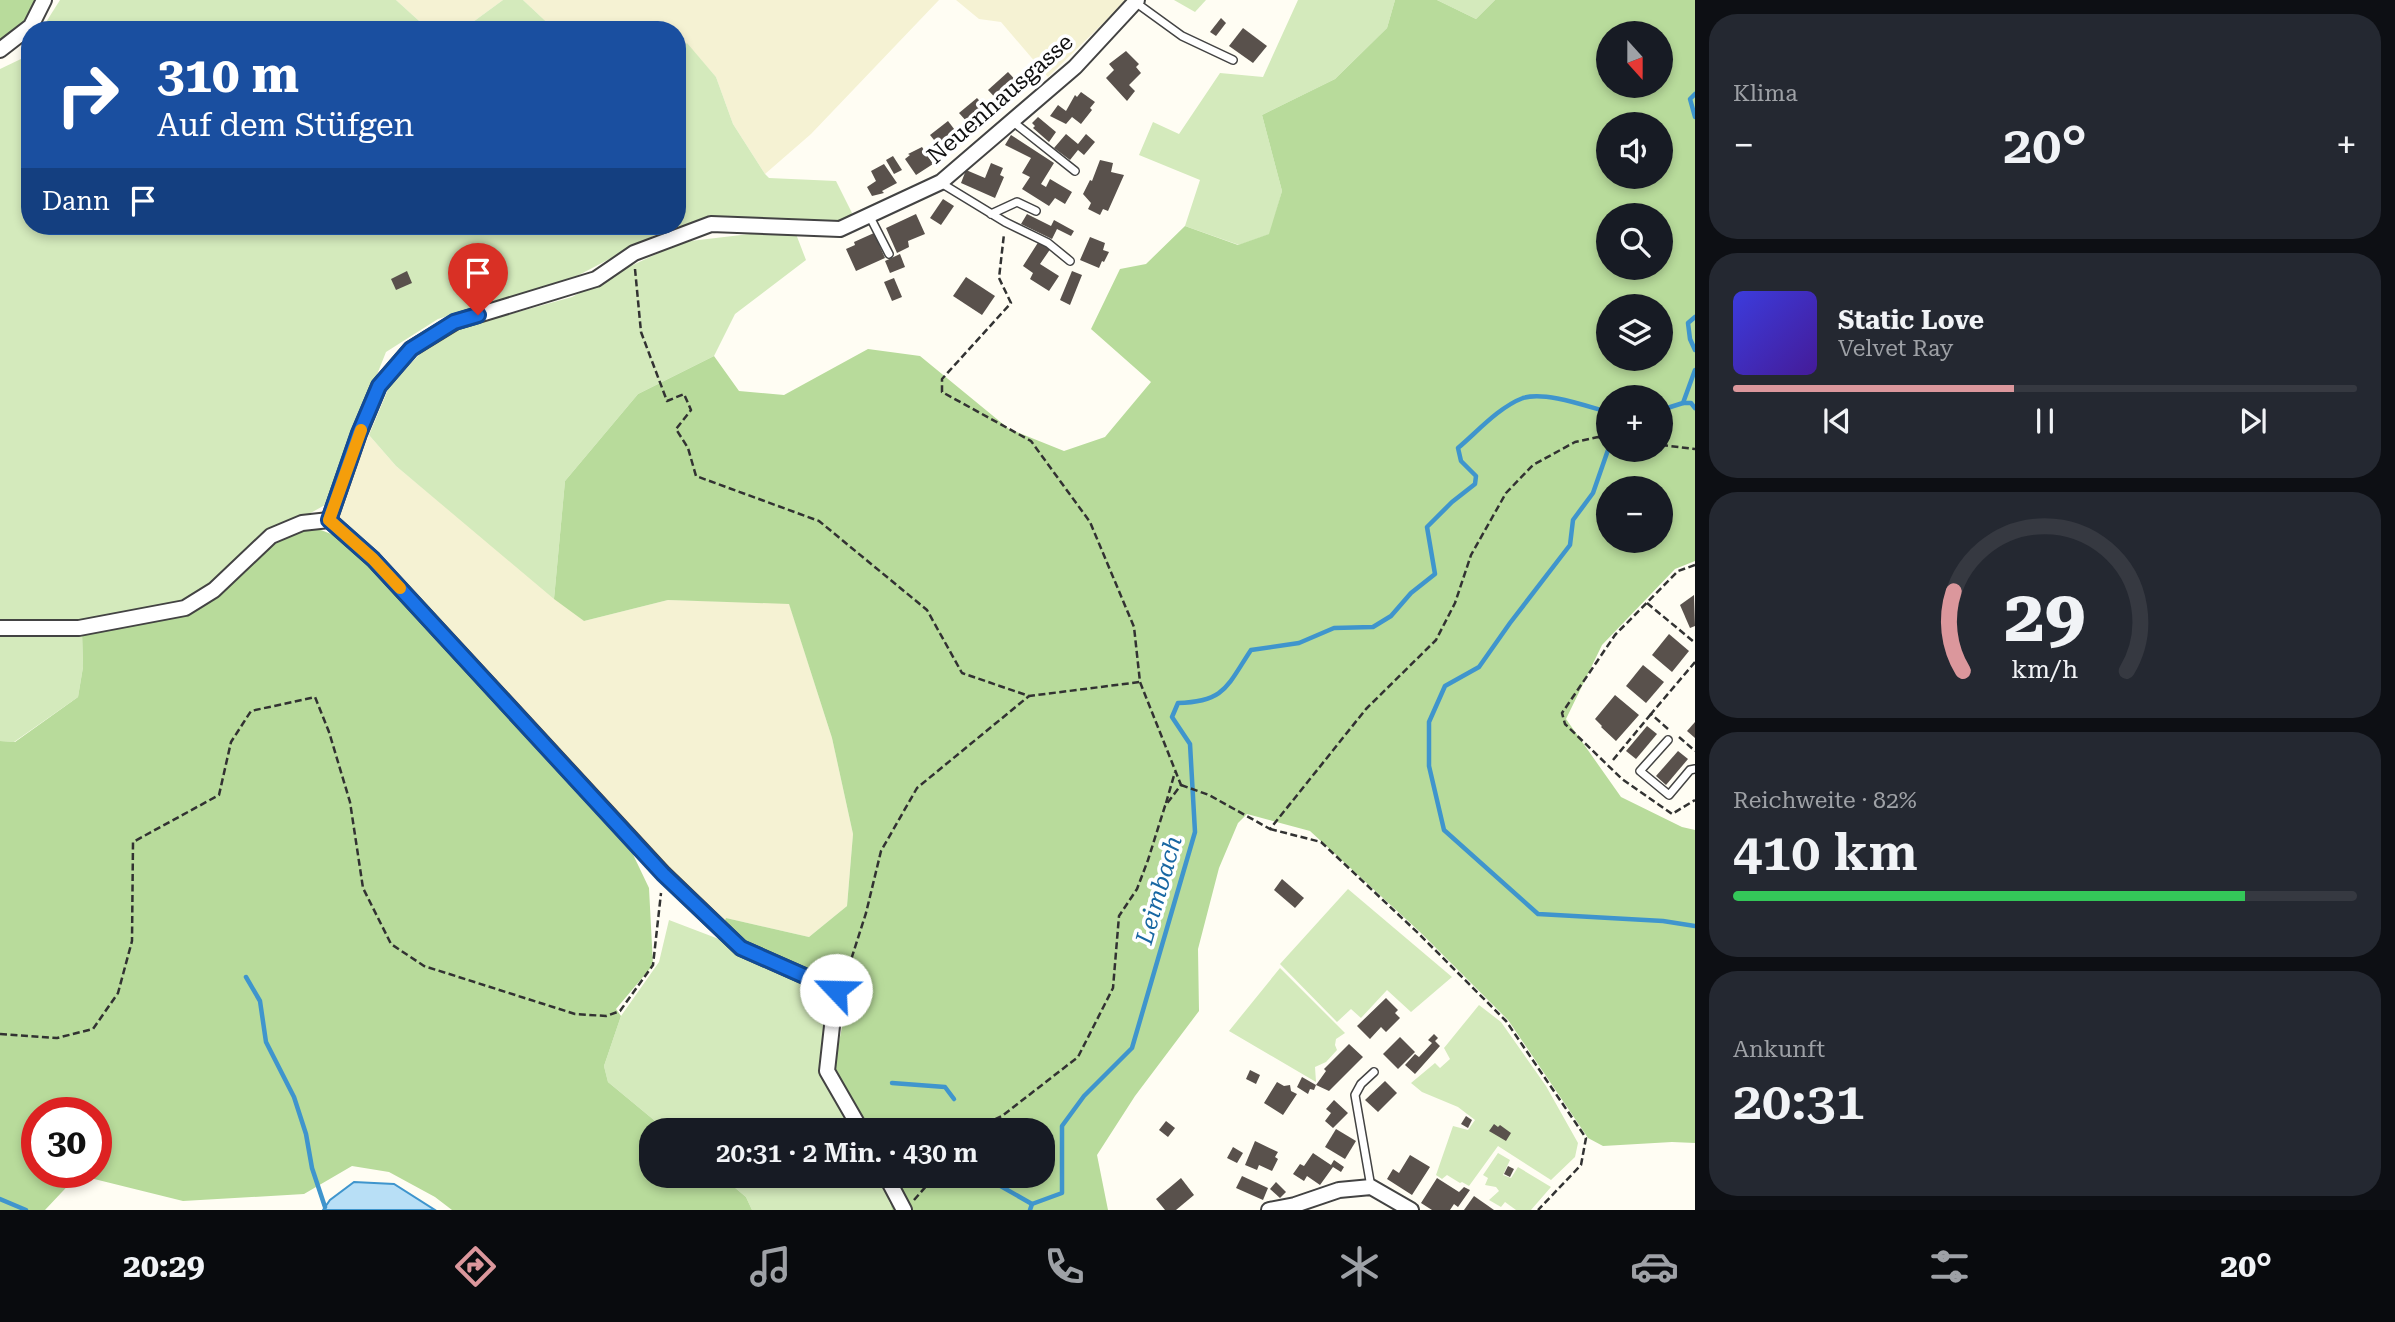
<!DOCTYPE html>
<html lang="de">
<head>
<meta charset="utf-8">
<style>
	body { margin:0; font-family:"Roboto Serif",serif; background:#242831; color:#f1f3f6; height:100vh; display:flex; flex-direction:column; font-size:26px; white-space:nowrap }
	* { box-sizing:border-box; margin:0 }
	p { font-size:23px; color:#9ea1a6 }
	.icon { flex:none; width:38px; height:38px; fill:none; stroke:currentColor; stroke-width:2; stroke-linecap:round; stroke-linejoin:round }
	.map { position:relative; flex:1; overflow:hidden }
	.panel { display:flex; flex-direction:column; gap:14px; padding:14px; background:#0d0f14; width:700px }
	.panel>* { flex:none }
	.banner { position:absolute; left:21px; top:21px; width:665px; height:214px; border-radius:28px; box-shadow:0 4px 10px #0003; background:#1a4fa0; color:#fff; overflow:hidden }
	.needle { width:46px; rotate:159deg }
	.fabs { position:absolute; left:1596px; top:21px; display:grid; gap:14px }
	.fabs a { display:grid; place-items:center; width:77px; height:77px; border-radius:50%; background:#171b24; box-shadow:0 4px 10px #0003; font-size:35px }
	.speed { position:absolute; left:21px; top:1097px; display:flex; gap:14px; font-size:35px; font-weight:700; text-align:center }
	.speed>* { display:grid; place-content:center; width:91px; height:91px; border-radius:50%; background:#171b24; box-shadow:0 4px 10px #0003; line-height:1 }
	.speed .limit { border:10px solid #d22; background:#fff; color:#111 }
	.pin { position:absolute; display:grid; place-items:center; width:60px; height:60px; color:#fff; margin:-72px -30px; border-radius:50% 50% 50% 0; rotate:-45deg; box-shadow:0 0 7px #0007 }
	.pin .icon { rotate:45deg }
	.me { position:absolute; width:77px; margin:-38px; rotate:294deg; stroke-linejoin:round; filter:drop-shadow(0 0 5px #0008) }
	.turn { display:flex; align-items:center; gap:24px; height:147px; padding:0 21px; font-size:32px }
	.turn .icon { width:91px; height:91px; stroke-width:2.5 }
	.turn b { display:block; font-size:49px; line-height:60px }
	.then { display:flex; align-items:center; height:66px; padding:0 21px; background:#0003; gap:14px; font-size:26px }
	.big { font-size:52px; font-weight:600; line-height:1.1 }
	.panel .tile { flex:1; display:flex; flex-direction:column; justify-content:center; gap:10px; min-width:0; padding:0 24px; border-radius:28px; background:#242831 }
	.panel .dial { align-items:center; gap:0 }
	.dial svg { height:182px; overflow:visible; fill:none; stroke:#363941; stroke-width:7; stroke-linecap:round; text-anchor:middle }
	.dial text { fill:#f1f3f6; stroke:none }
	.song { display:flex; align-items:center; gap:21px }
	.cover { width:84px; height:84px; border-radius:10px; background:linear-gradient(135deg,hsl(240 70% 55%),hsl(260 70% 35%)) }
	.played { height:7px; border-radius:4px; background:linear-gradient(90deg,#db979c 45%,#363941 45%) }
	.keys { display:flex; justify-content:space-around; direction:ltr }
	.heat { display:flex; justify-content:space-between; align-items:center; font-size:38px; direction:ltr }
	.charge { height:10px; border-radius:5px; background:linear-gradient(90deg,#34c759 82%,#363941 0) }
	.trip { position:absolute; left:639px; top:1118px; width:416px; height:70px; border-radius:28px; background:#171b24; box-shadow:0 4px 10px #0003; font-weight:600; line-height:70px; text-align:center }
	.menu { display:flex; height:112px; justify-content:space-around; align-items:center; background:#090b0e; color:#9ea1a6 }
	.menu .icon { width:49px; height:49px }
	.menu .active { color:#db979c }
	.menu b { font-size:32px; color:#f1f3f6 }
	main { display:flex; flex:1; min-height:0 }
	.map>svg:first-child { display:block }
	.farmland { fill:#f5f2d3 }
	.green { fill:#d4eabc }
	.forest { fill:#b8db9b; fill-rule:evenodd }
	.water { fill:#b8dff6; stroke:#3f95cd; stroke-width:2 }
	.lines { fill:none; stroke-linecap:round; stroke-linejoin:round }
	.stream { stroke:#3f95cd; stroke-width:4.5 }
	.building { fill:#59514c }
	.lane-casing { stroke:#434343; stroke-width:10 }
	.street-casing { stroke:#434343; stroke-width:18 }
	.path { stroke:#323232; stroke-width:2.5; stroke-dasharray:7 3.5; stroke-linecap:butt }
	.lane { stroke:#fff; stroke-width:7 }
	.street { stroke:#fff; stroke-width:14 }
	.route-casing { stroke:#114b97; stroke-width:18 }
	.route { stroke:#1a73e8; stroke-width:12 }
	.slow { stroke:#f59e0b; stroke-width:12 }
	.labels { text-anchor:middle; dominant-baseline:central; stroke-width:7; stroke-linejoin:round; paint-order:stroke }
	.street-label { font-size:23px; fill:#101010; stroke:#fff }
	.water-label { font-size:24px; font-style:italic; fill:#1867a3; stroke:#fff }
</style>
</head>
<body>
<main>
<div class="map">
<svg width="1695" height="1210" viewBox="0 0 1695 1210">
	<rect width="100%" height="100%" fill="#fffdf3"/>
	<g class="farmland">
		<path d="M396,0H503L462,30H429Z"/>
		<path d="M523,0H939L811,134L765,174L733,124L716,77L687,44L677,57V30H555Z"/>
		<path d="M956,0H1127L1048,77L1001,22L979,19Z"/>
		<path d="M369,435L396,466L584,621L668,600L789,603L832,738L853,834L847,906L809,937L726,918L721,928L337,518Z"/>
	</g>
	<g class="green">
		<path d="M60,0H396L429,30H41Z"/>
		<path d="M503,0H523L555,30H462Z"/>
		<path d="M1174,0H1206L1195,12Z"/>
		<path d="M1298,0H1395L1387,28L1335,79L1262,115L1282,191L1270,234L1239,245L1185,226L1200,180L1139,155L1153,122L1179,134L1220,73L1263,77Z"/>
		<path d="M1437,0H1495L1476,19Z"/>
		<path d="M687,43L716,77L733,124L765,174L769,178L836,181L852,213L847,220H714L659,233L577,276L438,319L386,352L325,505L271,535L184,606L81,624L0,622V69L23,58L30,48V226H677V57Z"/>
		<path d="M758,233L796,234L806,260L735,314L714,356L638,394L565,481L554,599L396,466L369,435L389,387L428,345L467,326L572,297L620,271L682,242Z"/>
		<path d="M0,633L82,634L83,667L78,697L14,742L0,741Z"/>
		<path d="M1348,889L1452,977L1411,1012L1387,990L1361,1018L1351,1009L1337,1022L1280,964Z"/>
		<path d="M669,920L724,941L817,988L830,1005L823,1071L856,1130H666L608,1082L604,1066L621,1016L659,962Z"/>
		<path d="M1280,968L1345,1033L1336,1039L1335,1045L1337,1050L1326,1062L1315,1067L1316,1082L1229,1031Z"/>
		<path d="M1479,1005L1501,1022L1546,1086L1578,1143L1575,1157L1551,1180L1498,1146L1469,1186L1462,1182L1460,1183L1447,1175L1442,1179L1436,1175L1453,1126L1468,1130L1475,1120L1458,1107L1422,1092L1411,1083L1435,1063L1440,1068L1450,1059L1444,1048Z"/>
		<path d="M1498,1153L1510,1160L1503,1175L1511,1178L1518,1167L1551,1187L1531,1210H1516L1505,1202L1501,1207L1489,1200L1499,1191L1496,1187L1485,1185L1488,1178L1483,1175Z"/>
		<path d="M721,1176H881L892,1210H752L746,1197Z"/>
	</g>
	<g class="forest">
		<path d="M0,0H35C27,21 17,33 0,48Z"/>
		<path d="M1395,0H1437L1476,19L1495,0H1695V561L1675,569L1602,645L1566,719L1621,797L1682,827L1695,830V1143L1672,1142L1603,1146L1588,1138L1508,1020L1420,932L1310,831L1247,814L1238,823L1219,868L1198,949L1199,1011L1135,1096L1097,1155L1108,1210H892L882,1176H1043V1130H867L831,1082L844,1017L819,983L721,928L726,918L809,937L847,906L853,834L832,738L789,604L668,600L584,621L554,599L565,481L638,394L714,356L739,391L784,395L868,349L920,356L1009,429L1064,451L1105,437L1151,382L1091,329L1120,269L1146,264L1185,226L1238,245L1269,234L1282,191L1262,115L1335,79L1387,28ZM1608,33H1661V86H1608ZM1608,124H1661V177H1608ZM1608,215H1661V268H1608ZM1608,306H1661V359H1608ZM1608,397H1661V450H1608ZM1608,488H1661V541H1608Z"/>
		<path d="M308,525L344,539L370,563L629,846L649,888L653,965L616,1009L621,1016L604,1066L608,1082L666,1130H651V1176H721L746,1197L752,1210H452L435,1197L389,1172L352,1166L304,1194L183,1201L78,1175L45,1210H0V741L15,742L78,697L83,667L82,632L185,609L272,540ZM37,1113H96V1172H37Z"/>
	</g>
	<path class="water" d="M354,1182L394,1184L435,1210H323L330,1200Z"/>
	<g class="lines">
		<g class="stream">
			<path d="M1695,94L1690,99L1695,117"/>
			<path d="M1695,317L1688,323L1690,339L1695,350"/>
			<path d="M1683,403H1691L1695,408"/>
			<path d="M1661,410L1683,403L1695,370"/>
			<path d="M1608,450L1593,493L1573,520L1570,545L1510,623L1479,667L1445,686L1429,722V766L1444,830L1538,914L1663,921L1695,926"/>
			<path d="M246,977L260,1001L266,1042L294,1097L306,1134L312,1168L325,1207"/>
			<path d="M892,1083L945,1087L954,1099"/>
			<path d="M983,1176L1032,1204"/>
			<path d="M0,1199L26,1210"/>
			<path d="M1030,1210L1032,1204L1062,1193V1126L1084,1096L1132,1048L1195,832L1190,744L1172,717L1178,703C1225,702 1227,686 1251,650L1299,643L1334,628L1373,627L1391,616L1411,593L1435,574L1427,527L1452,502L1475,484L1476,476L1461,461L1458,448C1477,432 1499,407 1523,398C1545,391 1586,406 1608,412"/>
		</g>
	</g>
	<g class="building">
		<path d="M1221,18L1226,23L1216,36L1210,32Z"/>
		<path d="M1243,28L1267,46L1253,63L1229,46Z"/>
		<path d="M1126,51L1139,64L1136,67L1141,73L1129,85L1135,91L1127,101L1106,78L1114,70L1109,64Z"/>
		<path d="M1008,72L1023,88L1003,106L988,90Z"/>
		<path d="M1081,92L1095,102L1090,108L1092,110L1081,124L1072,117L1066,124L1050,116L1058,105L1066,111L1075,95L1077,97Z"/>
		<path d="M977,98L994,117L976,132L959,113Z"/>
		<path d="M1038,117L1056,132L1049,142L1033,128L1035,126L1032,123Z"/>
		<path d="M948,121L964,142L947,156L930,135Z"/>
		<path d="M1066,134L1078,144L1086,134L1095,142L1084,155L1078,150L1070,160L1054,148Z"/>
		<path d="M1011,135L1054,163L1041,184L1046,187L1050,179L1072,192L1065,204L1055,198L1049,206L1022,189L1030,177L1022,173L1031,158L1005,145Z"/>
		<path d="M922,147L933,164L916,175L905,159L910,155L908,154Z"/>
		<path d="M893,156L902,170L894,174L886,160Z"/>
		<path d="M1100,160L1113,163L1111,172L1124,175L1108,211L1103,209L1100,215L1088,209L1091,203L1083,194L1090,180L1092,181Z"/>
		<path d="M991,163L1003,168L1000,175L1004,177L995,198L961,183L966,170L985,178Z"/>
		<path d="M884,164L897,183L882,191L884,193L872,196L867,187L876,181L871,171Z"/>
		<path d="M943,199L954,206L941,225L930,218Z"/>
		<path d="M916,214L925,234L908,241L909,247L897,253L886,228Z"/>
		<path d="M1027,214L1051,226L1054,220L1074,231L1071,236L1057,229L1052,239L1021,224Z"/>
		<path d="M874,233L885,258L856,271L846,249L855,245L854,242Z"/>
		<path d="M1090,237L1105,243L1103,250L1109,252L1104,262L1102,261L1099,268L1080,260Z"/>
		<path d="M1039,241L1051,248L1040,264L1059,276L1049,291L1030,279L1033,273L1023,266Z"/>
		<path d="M900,254L905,267L890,273L885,261Z"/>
		<path d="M407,271L412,283L396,290L391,279Z"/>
		<path d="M1072,271L1082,275L1070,305L1060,300Z"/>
		<path d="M966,277L995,296L982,315L953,296Z"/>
		<path d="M894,278L902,297L892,301L884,282Z"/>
		<path d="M1694,595L1695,626L1690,628L1680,605Z"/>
		<path d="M1669,634L1689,651L1672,672L1652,655Z"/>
		<path d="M1643,665L1664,682L1646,703L1626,686Z"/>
		<path d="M1615,695L1639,715L1616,741L1601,727L1602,726L1595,719Z"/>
		<path d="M1695,722V738L1687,731Z"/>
		<path d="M1647,726L1657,734L1636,759L1626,751Z"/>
		<path d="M1678,751L1688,759L1666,785L1656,776Z"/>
		<path d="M1282,879L1304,898L1295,908L1274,890Z"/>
		<path d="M1386,998L1398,1010L1395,1013L1400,1018L1386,1032L1381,1027L1370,1039L1357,1026Z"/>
		<path d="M1434,1034L1438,1038L1435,1041L1440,1046L1415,1074L1405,1065L1415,1054L1419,1057L1432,1043L1428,1040Z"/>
		<path d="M1400,1037L1415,1052L1398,1069L1383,1054Z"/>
		<path d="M1349,1044L1363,1057L1329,1091L1316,1085L1326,1071L1324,1069Z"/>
		<path d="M1250,1070L1260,1075L1256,1084L1246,1079Z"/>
		<path d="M1302,1077L1316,1085L1314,1090L1310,1089L1308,1094L1297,1087Z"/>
		<path d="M1385,1081L1397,1093L1378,1112L1365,1100Z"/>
		<path d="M1277,1082L1284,1086L1290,1085L1291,1091L1297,1094L1283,1115L1264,1103Z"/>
		<path d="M1334,1100L1348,1113L1333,1128L1325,1121L1331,1113L1326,1109Z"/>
		<path d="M1466,1116L1472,1120L1468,1128L1461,1124Z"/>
		<path d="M1166,1121L1175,1128L1168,1137L1159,1130Z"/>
		<path d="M1494,1124L1498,1127L1500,1125L1511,1133L1506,1141L1489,1131Z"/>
		<path d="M1336,1129L1356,1141L1345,1159L1325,1147Z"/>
		<path d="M1255,1141L1278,1152L1275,1157L1278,1159L1272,1171L1259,1165L1257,1170L1245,1165Z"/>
		<path d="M1233,1147L1243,1153L1237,1163L1227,1158Z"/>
		<path d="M1313,1153L1331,1165L1334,1160L1344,1167L1341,1172L1333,1167L1320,1185L1307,1176L1304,1181L1293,1174L1300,1164L1304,1166Z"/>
		<path d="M1410,1155L1430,1167L1412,1195L1387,1179L1393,1169L1399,1173Z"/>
		<path d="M1508,1166L1514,1169L1510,1177L1504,1174Z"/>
		<path d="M1242,1176L1268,1188L1263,1200L1236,1188Z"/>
		<path d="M1181,1178L1194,1195L1176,1210H1165L1156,1199Z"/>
		<path d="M1437,1178L1459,1192L1464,1187L1470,1190L1458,1207L1454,1204L1450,1210H1432L1421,1203Z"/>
		<path d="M1276,1182L1286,1192L1280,1198L1270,1189Z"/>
		<path d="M1474,1196L1494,1210H1464Z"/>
	</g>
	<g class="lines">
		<defs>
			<g id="lane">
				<path d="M1135,2L1182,36L1233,60"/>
				<path d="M1012,121L1075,171"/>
				<path d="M941,183L1005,222L1048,243L1070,261"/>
				<path d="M991,214L1017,202L1036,211"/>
				<path d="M869,215L889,254"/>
				<path d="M1668,740L1640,771L1669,795L1690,770L1695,769"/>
				<path d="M1371,1187L1355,1095L1361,1084L1374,1072"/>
			</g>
			<g id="street">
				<path d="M0,50L31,26L44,0"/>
				<path d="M329,520L359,434L379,386L411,349L455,322L596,279L634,253L711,224L840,229L941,182L1075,67L1137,0"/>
				<path d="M0,628H79L185,608L214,590L271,536L302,523L329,520L373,559L664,874L741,948L836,990L827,1071L861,1130"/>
				<path d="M886,1176L904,1210"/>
				<path d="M1269,1210L1295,1205L1339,1190L1371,1187L1411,1210"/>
			</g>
		</defs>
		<use href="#lane" class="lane-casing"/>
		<use href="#street" class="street-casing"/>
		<g class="path">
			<path d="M635,269L641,332L667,401L684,394L691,410L676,429L688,448L696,476L819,521L927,610L962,673L1029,696L1140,682"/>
			<path d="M1661,445L1695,449"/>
			<path d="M1695,565L1678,571L1615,635L1562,713L1565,724L1622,779L1672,814L1695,800"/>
			<path d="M1647,603L1694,642"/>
			<path d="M1668,729L1651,714L1695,662"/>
			<path d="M1679,737L1695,751"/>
			<path d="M1613,760L1651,714"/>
			<path d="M1181,785L1209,795L1270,829L1366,709L1436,640L1455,603L1471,555L1506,493L1533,465L1575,442L1598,437L1608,439"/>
			<path d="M1166,803L1175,772"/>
			<path d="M1270,829L1321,842L1418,933L1506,1021L1586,1138L1581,1165L1538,1210"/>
			<path d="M842,977L850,963L866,913L881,851L917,788L1029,696"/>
			<path d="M0,1034L57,1038L93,1029L118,993L132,941L133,842L219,795L231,742L251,711L315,697L329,732L350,802L363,888L391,944L424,966L575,1014L606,1016L620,1011L653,965L661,893"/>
			<path d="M977,1130L982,1125L1002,1116L1078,1057L1113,988L1119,916L1137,889L1148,860L1165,806L1181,785L1140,682L1134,627L1090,522L1031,441L942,392V379L1011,303L999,278L1004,234"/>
			<path d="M914,1200L935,1176"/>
		</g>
		<use href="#lane" class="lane"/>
		<use href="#street" class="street"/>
	</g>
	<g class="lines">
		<defs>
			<path id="route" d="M478,315L454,322L411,349L379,386L359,433L329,520L373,559L663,874L741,948L836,990"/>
		</defs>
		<use href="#route" class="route-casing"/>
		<use href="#route" class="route"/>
		<path class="slow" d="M361,430L329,520L373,559L400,588"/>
	</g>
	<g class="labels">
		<g class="street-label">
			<text transform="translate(1000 99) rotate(-41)">Neuenhausgasse</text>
		</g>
		<g class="water-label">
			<text transform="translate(1159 890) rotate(-74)">Leimbach</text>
		</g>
	</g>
</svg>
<div class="fabs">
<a><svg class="needle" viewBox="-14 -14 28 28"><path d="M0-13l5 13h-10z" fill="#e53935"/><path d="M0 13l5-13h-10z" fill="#9ea1a6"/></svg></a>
<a><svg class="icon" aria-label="sound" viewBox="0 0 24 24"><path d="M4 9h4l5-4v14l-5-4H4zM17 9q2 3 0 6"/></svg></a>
<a><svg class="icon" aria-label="search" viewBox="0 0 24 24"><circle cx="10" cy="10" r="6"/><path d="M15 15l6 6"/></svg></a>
<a><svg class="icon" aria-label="layers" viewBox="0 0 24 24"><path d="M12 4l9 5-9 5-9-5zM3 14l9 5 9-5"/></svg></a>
<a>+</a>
<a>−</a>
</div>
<div class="speed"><div class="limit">30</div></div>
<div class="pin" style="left:478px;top:315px;background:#d93025"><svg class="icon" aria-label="arrive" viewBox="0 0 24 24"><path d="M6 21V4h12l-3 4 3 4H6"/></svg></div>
<svg class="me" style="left:836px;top:990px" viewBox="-20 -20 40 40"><circle r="19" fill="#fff"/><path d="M0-13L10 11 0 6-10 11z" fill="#1a73e8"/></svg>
<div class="trip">20:31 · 2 Min. · 430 m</div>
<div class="banner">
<div class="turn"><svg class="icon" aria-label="right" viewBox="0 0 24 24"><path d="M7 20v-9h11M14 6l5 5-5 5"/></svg><div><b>310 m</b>Auf dem Stüfgen</div></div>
<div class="then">Dann<svg class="icon" aria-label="arrive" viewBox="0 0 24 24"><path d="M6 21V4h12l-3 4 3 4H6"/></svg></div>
</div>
</div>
<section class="panel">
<div class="tile"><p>Klima</p>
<div class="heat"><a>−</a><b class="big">20°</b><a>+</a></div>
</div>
<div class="tile">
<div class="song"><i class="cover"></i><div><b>Static Love</b><p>Velvet Ray</p></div></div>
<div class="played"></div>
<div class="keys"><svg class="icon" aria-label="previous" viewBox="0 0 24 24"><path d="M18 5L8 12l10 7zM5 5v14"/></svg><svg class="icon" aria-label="pause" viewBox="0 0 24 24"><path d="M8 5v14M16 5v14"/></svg><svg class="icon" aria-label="next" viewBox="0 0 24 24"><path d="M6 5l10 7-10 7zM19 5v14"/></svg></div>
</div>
<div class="tile dial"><svg viewBox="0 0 100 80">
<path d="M14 69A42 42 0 1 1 86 69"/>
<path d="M14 69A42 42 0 0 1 10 34" stroke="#db979c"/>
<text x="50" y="56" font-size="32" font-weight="700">29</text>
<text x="50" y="72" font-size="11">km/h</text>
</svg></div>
<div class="tile"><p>Reichweite · 82%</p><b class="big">410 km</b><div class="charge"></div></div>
<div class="tile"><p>Ankunft</p><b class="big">20:31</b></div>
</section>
</main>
<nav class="menu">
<b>20:29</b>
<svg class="icon active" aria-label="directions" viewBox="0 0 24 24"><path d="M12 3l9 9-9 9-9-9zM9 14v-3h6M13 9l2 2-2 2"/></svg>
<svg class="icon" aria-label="music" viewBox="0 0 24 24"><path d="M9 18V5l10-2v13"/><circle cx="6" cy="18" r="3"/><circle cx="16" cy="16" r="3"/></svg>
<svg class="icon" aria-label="phone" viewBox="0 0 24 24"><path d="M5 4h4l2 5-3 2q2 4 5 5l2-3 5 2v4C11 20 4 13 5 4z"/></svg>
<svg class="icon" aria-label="climate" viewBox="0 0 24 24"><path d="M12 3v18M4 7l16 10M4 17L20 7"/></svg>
<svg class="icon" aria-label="car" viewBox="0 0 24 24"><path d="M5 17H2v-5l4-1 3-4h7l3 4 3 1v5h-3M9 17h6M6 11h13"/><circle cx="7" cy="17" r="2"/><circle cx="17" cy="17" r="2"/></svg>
<svg class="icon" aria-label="filters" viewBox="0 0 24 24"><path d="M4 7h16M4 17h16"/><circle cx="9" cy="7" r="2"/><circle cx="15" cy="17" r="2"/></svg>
<b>20°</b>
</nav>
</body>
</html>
